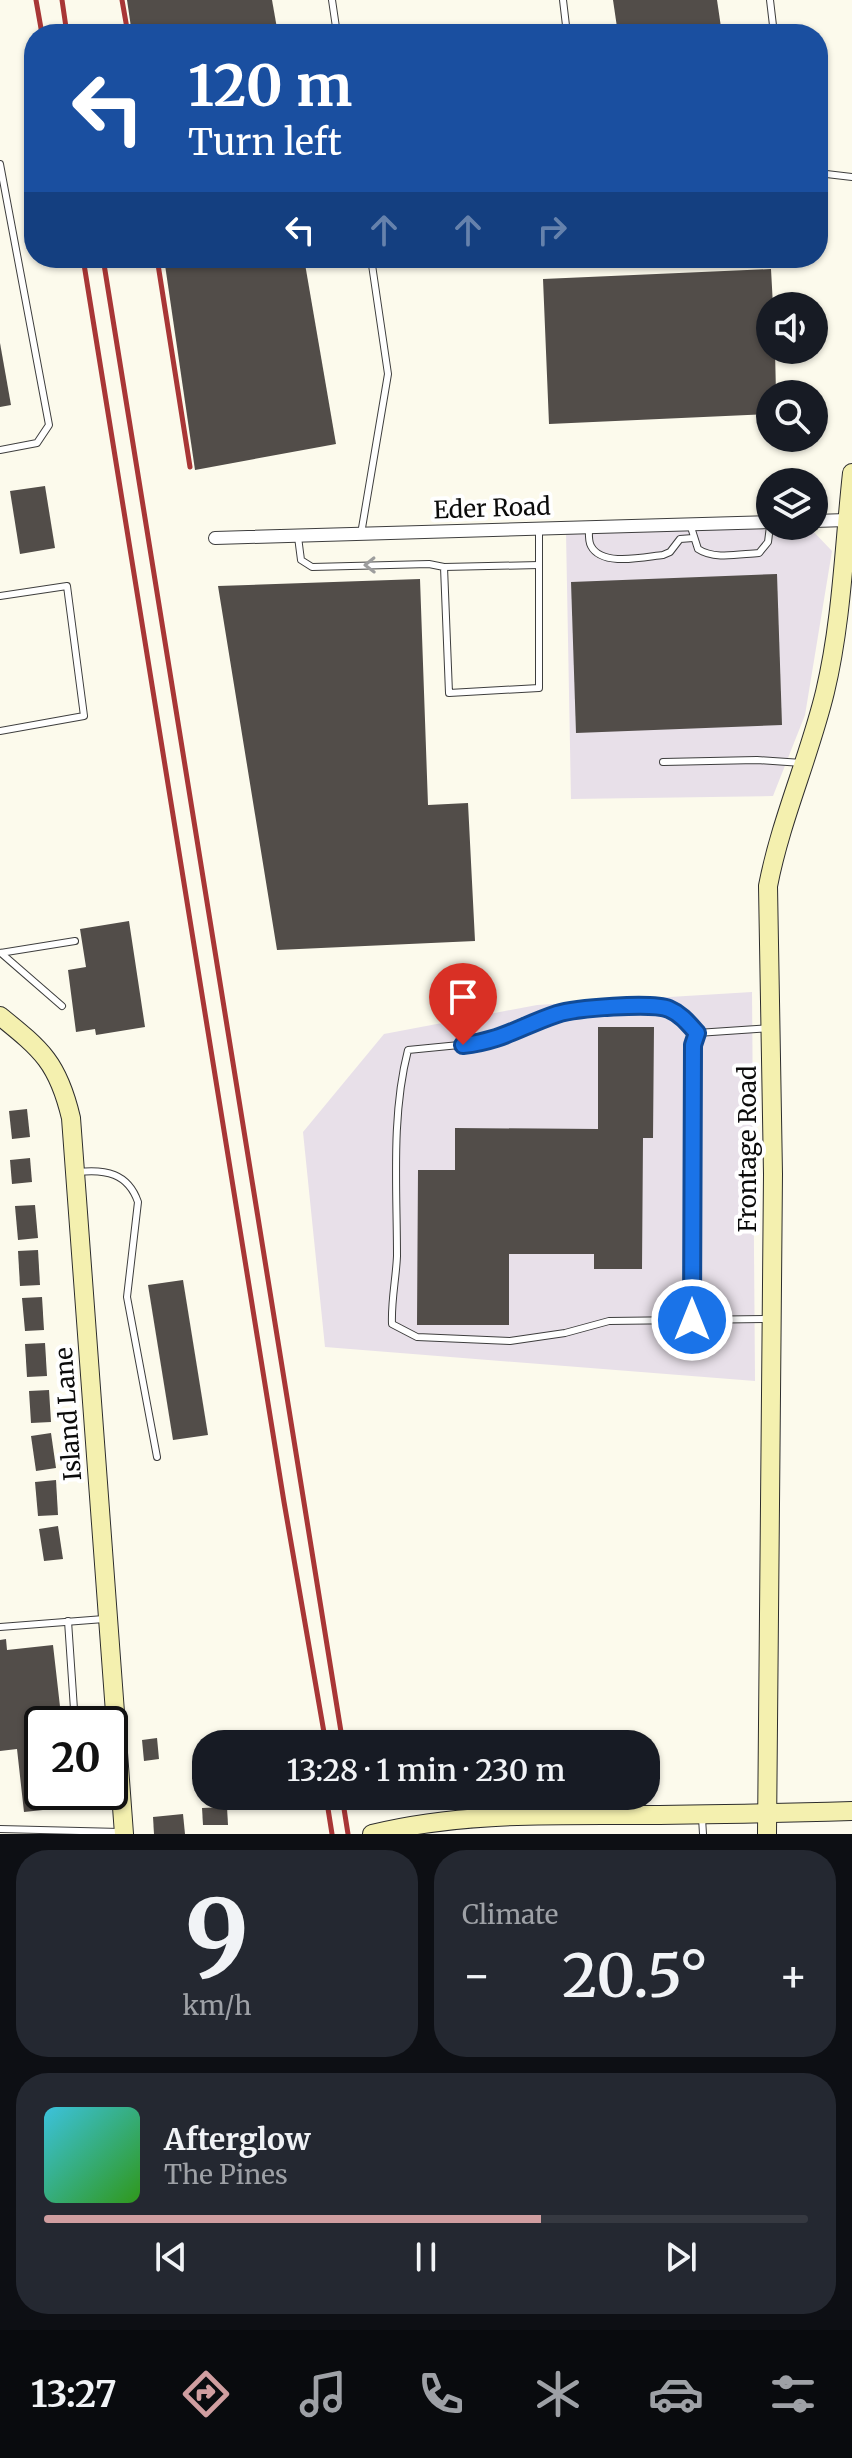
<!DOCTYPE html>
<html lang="en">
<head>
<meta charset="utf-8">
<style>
	body { margin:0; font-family:Merriweather,serif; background:#242831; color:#f1f3f6; height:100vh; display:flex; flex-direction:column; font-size:30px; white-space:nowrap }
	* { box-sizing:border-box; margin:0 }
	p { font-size:26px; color:#9ea1a6 }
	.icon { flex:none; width:44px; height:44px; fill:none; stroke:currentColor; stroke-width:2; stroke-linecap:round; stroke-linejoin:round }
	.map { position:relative; height:1834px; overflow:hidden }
	.panel { display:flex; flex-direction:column; gap:16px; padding:16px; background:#0d0f14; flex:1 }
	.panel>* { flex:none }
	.top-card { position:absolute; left:24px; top:24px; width:804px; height:244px; border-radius:32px; box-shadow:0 2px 6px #0004; background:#1a4fa0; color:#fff; overflow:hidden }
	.controls { position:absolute; left:756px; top:292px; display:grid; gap:16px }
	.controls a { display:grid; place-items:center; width:72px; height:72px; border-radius:50%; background:#171b24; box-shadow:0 2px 6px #0004; font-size:40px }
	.speed { position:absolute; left:24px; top:1706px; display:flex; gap:16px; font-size:40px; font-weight:700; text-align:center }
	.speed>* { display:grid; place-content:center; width:104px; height:104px; border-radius:50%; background:#171b24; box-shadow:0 2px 6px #0004; line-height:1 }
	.speed .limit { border:4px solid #111; border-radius:12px; background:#fff; color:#111 }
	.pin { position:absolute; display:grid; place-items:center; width:68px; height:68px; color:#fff; margin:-82px -34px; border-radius:50% 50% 50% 0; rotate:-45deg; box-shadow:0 0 8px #0007 }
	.pin .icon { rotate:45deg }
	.me { position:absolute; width:88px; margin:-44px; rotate:0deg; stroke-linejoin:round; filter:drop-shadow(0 0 6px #0008) }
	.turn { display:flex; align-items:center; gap:28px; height:168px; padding:0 32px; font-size:36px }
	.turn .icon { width:104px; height:104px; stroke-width:2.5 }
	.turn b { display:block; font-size:56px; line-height:68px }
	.lanes { display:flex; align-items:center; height:76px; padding:0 32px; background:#0003; justify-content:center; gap:40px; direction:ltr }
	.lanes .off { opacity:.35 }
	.big { font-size:60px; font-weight:600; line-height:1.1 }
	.panel .card { flex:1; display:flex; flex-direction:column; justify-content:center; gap:12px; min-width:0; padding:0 28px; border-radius:32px; background:#242831 }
	.panel .dial { align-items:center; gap:0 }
	.dial b { font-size:104px; line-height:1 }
	.song { display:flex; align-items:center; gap:24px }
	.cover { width:96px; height:96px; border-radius:12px; background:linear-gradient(135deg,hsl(190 70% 55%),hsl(110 70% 35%)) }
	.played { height:8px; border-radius:4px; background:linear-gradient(90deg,#d09ea0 65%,#363941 65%) }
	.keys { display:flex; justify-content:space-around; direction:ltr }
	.heat { display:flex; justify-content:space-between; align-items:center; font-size:44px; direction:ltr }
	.panel .tiles { flex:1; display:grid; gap:16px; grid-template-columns:1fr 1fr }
	.card:last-child { grid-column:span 2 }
	.trip { position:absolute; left:192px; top:1730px; width:468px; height:80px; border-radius:32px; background:#171b24; box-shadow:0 2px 6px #0004; font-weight:600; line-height:80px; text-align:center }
	.tabs { display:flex; height:128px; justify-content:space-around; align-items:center; background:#090b0e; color:#9ea1a6 }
	.tabs .icon { width:56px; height:56px }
	.tabs .current { color:#d09ea0 }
	.tabs b { font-size:36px; color:#f1f3f6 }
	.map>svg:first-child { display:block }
	.industrial { fill:#e8e0e9 }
	.building { fill:#524d49 }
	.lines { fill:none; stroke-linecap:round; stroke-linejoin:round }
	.lane-casing { stroke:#3e3e3e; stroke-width:8 }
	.street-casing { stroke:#3e3e3e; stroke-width:14 }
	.secondary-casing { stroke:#2d2d2d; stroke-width:20 }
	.lane { stroke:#fff; stroke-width:6 }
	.street { stroke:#fff; stroke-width:12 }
	.secondary { stroke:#f4f0af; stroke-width:18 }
	.rail { stroke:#a83636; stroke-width:5 }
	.oneway { stroke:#9d9d9d }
	.route-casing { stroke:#114b97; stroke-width:20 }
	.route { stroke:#1a73e8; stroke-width:14 }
	.labels { text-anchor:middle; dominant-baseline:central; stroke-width:8; stroke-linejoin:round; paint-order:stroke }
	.street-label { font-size:24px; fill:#0b0b0b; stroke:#fff }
</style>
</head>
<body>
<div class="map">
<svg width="852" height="1834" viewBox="0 0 852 1834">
	<rect width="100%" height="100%" fill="#fcfaec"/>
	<g class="industrial">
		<path d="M810,528L832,551L805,715L773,796L571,799L566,532Z"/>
		<path d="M752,992L755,1381L325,1347L303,1132L384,1034L537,1005Z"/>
	</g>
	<g class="building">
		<path d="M127,0H272L278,34H132Z"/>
		<path d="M613,0H717L722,34H618Z"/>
		<path d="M164,258H304L336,444L195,470Z"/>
		<path d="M771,269L773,306H770V350H775L776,394H770V414L549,424L543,279Z"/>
		<path d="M0,343L11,405L0,407Z"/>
		<path d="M45,486L55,548L20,554L10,491Z"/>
		<path d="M777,574L782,725L576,733L571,582Z"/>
		<path d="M420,579L428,805L468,803L475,941L277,950L218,586Z"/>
		<path d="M129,921L145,1027L96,1035L95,1029L76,1032L68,970L86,967L80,929Z"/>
		<path d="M598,1027H654L653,1138H643L642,1269H594V1254H509V1325H417L418,1170H455V1128L598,1129Z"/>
		<path d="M27,1109L30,1137L12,1139L9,1111Z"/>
		<path d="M30,1158L32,1182L12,1184L10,1160Z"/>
		<path d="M35,1205L38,1238L18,1240L15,1206Z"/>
		<path d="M38,1250L40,1285L20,1286L18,1251Z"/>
		<path d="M183,1280L208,1435L173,1440L148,1285Z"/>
		<path d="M42,1297L44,1330L25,1331L22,1298Z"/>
		<path d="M45,1343L47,1376L27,1377L25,1344Z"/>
		<path d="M49,1390L51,1422L31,1423L29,1391Z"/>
		<path d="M51,1433L56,1468L36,1471L31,1436Z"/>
		<path d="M56,1480L58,1515L38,1516L35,1482Z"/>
		<path d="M58,1526L63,1559L44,1561L39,1529Z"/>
		<path d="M6,1639L7,1650L53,1645L62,1724H42V1792H69L71,1807L24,1812L17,1749L0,1751V1640Z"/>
		<path d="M157,1738L159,1759L144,1761L142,1740Z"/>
		<path d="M227,1807L228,1825H203L202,1808Z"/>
		<path d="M183,1814L185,1834H154L153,1817Z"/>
	</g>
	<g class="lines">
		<defs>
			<g id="lane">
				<path d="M332,0L337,34"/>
				<path d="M563,0L567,34"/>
				<path d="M770,0L774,34"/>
				<path d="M0,164L49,425L37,443L0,450"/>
				<path d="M818,173L852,177"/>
				<path d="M690,524L698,549C714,560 740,554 759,553L768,542L770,526"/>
				<path d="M589,527C589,533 588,541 591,546C602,567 644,557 663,555L670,552L680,539L693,538"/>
				<path d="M361,534L388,374L371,258"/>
				<path d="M298,537L301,560L312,567L429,564L444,567L449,693L539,688V529"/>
				<path d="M444,567L539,565"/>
				<path d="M0,596L67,586L84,716L0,731"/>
				<path d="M663,762L757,760L802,763"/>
				<path d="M0,953L75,941"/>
				<path d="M1,953L62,1006"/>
				<path d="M697,1033L677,1013L668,1008L647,1005L560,1013L490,1042L408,1050C391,1116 397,1188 397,1256C396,1279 391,1301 392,1324L417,1337L510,1341L565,1333L609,1321L770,1319"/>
				<path d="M78,1172C105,1169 128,1173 138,1202L127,1297L157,1457"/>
				<path d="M692,1320L693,1045L697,1033L770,1028"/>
				<path d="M68,1621L75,1724"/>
				<path d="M0,1627L104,1619"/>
				<path d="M80,1792V1797"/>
				<path d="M702,1818L703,1834"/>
				<path d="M0,1829L120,1832"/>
			</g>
			<g id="street">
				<path d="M814,521L847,520"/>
				<path d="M215,538L770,522"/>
			</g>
			<g id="secondary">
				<path d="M0,1016C42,1050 58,1063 71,1118L124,1834"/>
				<path d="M372,1834C457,1813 545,1815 633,1815C706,1815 779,1813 852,1811"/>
				<path d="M767,1834L773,1174L768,886C781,819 809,758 825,692C842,621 844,546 852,473"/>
			</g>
		</defs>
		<use href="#lane" class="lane-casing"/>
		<use href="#street" class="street-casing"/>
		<use href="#secondary" class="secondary-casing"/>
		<use href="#lane" class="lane"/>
		<use href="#street" class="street"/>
		<use href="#secondary" class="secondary"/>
		<g class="rail">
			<path d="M36,0L42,34"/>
			<path d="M62,0L67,34"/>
			<path d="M122,0L128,34"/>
			<path d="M83,258L284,1502L326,1744"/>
			<path d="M103,258L343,1744"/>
			<path d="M157,258L190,467"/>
			<path d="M326,1796L332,1834"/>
			<path d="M342,1796L348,1834"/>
		</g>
	</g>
	<defs><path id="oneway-chevron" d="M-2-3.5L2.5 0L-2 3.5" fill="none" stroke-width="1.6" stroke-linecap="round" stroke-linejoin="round" transform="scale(2)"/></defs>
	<use class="oneway" href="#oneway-chevron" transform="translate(370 565) rotate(179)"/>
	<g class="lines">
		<defs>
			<path id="route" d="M463,1045C502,1041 521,1026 557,1014C575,1008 652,1002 669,1009C681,1014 688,1023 697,1033L693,1045L692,1320"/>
		</defs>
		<use href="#route" class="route-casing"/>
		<use href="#route" class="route"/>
	</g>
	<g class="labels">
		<g class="street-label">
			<text transform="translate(492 508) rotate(-2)">Eder Road</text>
			<text transform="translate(747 1149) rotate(-90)">Frontage Road</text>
			<text transform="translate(68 1414) rotate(-94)">Island Lane</text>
		</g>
	</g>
</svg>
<div class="controls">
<a><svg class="icon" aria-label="sound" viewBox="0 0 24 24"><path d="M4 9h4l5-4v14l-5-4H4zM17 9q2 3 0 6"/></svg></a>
<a><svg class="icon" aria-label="search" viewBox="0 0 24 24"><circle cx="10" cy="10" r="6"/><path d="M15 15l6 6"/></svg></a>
<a><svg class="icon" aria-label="layers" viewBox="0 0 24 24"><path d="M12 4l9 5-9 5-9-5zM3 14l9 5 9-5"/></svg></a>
</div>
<div class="speed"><div class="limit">20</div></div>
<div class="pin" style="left:463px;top:1045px;background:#d93025"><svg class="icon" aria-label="arrive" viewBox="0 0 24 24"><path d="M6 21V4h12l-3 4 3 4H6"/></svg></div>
<svg class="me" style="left:692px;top:1320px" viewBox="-20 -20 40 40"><circle r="17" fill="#1a73e8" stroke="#fff" stroke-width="3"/><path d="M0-11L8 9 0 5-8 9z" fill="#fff"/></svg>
<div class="trip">13:28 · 1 min · 230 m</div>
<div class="top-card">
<div class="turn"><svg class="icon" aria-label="left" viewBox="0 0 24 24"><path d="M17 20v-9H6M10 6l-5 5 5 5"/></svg><div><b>120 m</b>Turn left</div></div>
<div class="lanes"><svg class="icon" aria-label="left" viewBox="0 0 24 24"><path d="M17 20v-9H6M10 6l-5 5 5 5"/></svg><svg class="icon off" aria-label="ahead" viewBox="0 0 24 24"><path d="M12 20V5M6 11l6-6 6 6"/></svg><svg class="icon off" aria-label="ahead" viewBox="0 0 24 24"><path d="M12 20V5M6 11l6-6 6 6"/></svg><svg class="icon off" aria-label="right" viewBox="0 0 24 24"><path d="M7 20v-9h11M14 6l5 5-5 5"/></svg></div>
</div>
</div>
<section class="panel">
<div class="tiles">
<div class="card dial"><b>9</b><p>km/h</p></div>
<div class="card"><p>Climate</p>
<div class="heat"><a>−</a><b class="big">20.5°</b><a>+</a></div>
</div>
<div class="card">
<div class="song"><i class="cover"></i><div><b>Afterglow</b><p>The Pines</p></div></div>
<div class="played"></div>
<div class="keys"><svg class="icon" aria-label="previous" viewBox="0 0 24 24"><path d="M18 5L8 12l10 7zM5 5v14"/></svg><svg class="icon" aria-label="pause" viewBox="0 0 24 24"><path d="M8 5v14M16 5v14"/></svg><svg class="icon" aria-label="next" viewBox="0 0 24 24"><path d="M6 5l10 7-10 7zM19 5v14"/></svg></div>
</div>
</div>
</section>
<nav class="tabs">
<b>13:27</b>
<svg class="icon current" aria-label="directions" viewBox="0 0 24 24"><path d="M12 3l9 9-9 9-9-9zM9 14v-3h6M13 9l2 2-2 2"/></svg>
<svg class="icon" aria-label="music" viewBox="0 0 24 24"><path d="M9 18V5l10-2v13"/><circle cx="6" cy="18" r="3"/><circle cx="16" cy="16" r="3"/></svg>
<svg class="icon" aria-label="phone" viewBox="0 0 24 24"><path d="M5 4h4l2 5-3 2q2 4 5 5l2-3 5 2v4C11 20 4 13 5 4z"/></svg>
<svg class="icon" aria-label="climate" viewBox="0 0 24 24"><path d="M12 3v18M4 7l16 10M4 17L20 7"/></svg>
<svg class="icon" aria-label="car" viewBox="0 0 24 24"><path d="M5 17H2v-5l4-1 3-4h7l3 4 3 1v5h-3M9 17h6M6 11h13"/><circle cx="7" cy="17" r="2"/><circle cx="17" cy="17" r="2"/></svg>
<svg class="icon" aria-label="filters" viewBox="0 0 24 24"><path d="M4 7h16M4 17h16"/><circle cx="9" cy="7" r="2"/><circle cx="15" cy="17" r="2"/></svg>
</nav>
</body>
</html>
